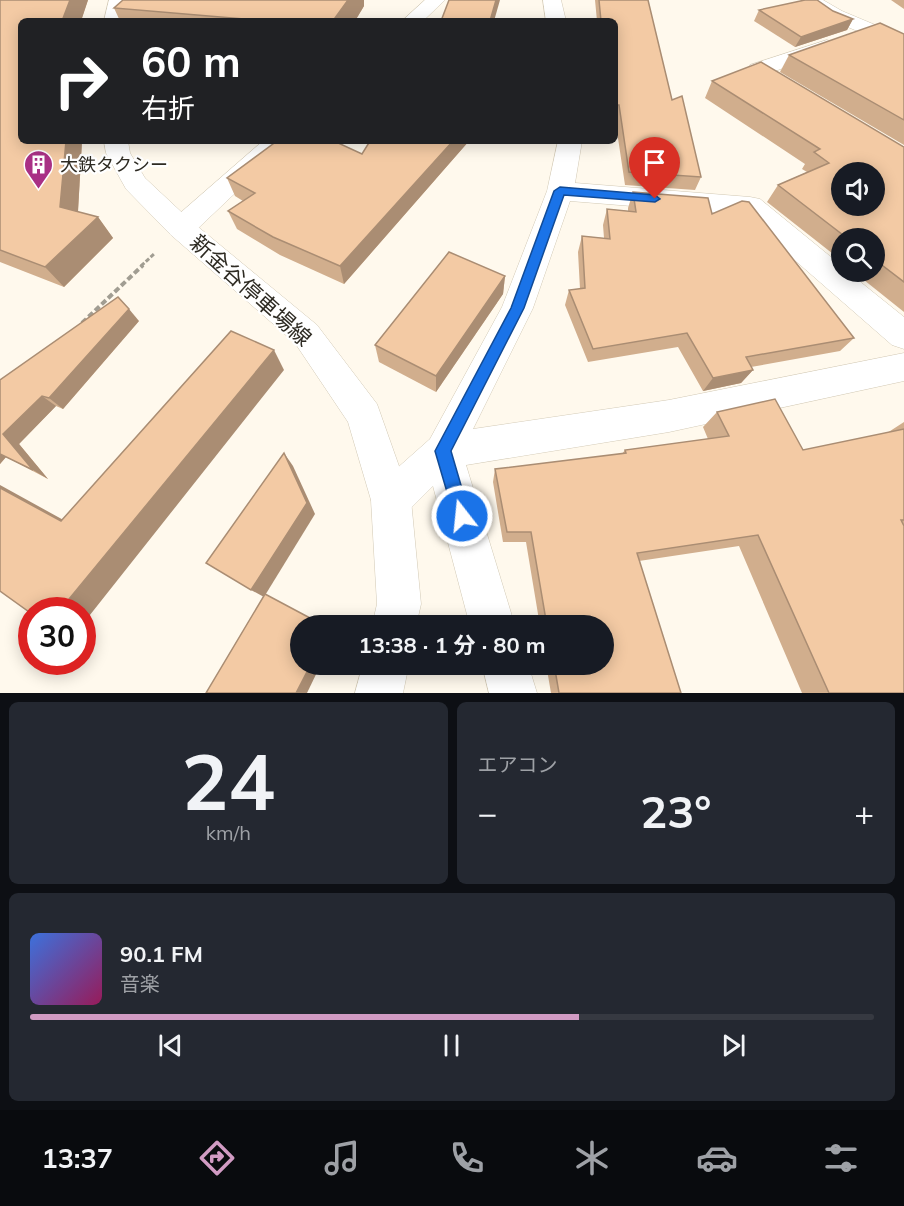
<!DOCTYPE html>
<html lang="ja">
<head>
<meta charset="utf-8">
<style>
	body { margin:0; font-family:Mulish,"Noto Sans JP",sans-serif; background:#242831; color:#f1f3f6; height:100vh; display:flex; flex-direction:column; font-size:22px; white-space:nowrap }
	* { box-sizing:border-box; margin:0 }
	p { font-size:20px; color:#9ea1a6 }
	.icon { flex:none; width:33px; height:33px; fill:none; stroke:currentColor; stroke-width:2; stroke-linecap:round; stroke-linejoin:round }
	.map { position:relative; height:693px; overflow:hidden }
	.sheet { display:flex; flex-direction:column; gap:9px; padding:9px; background:#0d0f14; flex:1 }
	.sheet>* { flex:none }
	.hud { position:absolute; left:18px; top:18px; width:600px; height:126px; border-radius:9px; box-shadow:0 3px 15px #0003; background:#202124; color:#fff; overflow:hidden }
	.controls { position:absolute; left:831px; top:162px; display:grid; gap:12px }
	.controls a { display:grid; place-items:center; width:54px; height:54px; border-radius:50%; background:#171b24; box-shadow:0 3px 15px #0003; font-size:30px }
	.speed { position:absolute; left:18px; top:597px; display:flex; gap:12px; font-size:30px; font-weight:700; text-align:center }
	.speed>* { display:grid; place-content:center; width:78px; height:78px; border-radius:50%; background:#171b24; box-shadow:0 3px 15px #0003; line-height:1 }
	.speed .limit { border:9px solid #d22; background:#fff; color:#111 }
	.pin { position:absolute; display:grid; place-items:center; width:51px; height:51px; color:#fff; margin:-62px -26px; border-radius:50% 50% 50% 0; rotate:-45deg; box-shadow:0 0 6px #0007 }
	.pin .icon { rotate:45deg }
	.me { position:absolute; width:66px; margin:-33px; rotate:344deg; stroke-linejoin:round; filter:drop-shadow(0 0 4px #0008) }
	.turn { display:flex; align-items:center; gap:21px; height:126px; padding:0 24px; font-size:27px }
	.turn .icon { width:78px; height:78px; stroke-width:2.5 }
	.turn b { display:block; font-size:42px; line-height:51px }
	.big { font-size:45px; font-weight:700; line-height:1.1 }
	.sheet .card { flex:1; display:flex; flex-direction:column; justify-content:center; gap:9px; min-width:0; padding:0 21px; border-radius:9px; background:#242831 }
	.sheet .dial { align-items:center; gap:0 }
	.dial b { font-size:78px; line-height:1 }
	.song { display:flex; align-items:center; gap:18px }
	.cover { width:72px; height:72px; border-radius:9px; background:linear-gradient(135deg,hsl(220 70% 55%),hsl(330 70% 35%)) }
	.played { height:6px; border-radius:3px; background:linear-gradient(90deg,#d19bc3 65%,#363941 65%) }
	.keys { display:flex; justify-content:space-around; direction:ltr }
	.heat { display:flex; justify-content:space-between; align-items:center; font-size:33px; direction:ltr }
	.sheet .tiles { flex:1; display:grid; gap:9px; grid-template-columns:1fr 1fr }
	.card:last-child { grid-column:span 2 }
	.trip { position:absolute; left:290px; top:615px; width:324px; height:60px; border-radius:30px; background:#171b24; box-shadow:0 3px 15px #0003; font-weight:700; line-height:60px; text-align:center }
	.tab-bar { display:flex; height:96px; justify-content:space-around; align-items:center; background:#090b0e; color:#9ea1a6 }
	.tab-bar .icon { width:42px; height:42px }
	.tab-bar .selected { color:#d19bc3 }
	.tab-bar b { font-size:27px; color:#f1f3f6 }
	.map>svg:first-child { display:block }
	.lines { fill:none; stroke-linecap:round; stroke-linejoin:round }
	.minor-casing { stroke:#d2c9b5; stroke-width:1 }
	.major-casing { stroke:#d2c9b5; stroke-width:1 }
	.path-far1 { stroke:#a19d92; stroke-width:3; stroke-dasharray:4.5 2; stroke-linecap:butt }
	.path { stroke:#a19d92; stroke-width:4; stroke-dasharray:6 3; stroke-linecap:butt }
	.minor { fill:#fff; fill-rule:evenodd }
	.major { fill:#fff; fill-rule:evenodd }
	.wall { fill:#d1ae8d }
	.shaded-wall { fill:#aa8d73 }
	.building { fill:#f3caa4; stroke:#aa8d73; stroke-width:1.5; fill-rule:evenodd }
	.route { fill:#1a73e8; stroke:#114b97; stroke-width:1.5 }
	.labels { text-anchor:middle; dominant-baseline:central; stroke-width:4.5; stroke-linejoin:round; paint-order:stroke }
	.far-poi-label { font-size:18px; fill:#2e2b23; stroke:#fff; text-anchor:start }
	.street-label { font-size:22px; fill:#2e2b23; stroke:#fff }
</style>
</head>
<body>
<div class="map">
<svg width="904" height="693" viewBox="0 0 904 693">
	<rect width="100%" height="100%" fill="#fff9ed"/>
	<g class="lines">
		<defs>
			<g id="minor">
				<path d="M425,0H445L423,21H402Z"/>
				<path d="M543,0H561L566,21H546Z"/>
				<path d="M801,0H823L842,11L904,37V50L828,19Z"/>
				<path d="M827,40L834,42L837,46L834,50L775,71L796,83L799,88L796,93C779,97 764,83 750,75L747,70L750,65Z"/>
				<path d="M263,141H290L191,235L181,238L171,235L167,228L171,221Z"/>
				<path d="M558,141H582L575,183L750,197L760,199L842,266V272H848L904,317V349L892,345L743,215L570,201L533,308L473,429L669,400L904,353V381L669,432L466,465L515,626H470L433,486L405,514L391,520L377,514L371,500L377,486L430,439L502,307L547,191Z"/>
				<path d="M482,664H528L537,693H489Z"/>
			</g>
			<g id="major">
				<path d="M109,0H127L124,21H104Z"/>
				<path d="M104,141H128L130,153L145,178L191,221L317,325L377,404L411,500L421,604L416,626H372L377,604L371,500L348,422L295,343L171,235L126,189L106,153Z"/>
				<path d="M363,664H409L403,693H355Z"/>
			</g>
		</defs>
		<use href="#minor" class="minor-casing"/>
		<use href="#major" class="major-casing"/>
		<path class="path-far1" d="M141,266L154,254"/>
		<path class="path" d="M82,323L143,265"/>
		<use href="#minor" class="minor"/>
		<use href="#major" class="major"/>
	</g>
	<g class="wall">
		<path d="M0,0H88L81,21L21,141H82L78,212L98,217L113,238L64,287L0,262Z"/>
		<path d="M123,0H364V6L355,21H120L114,8Z"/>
		<path d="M595,0H648L672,100L701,177L695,190L625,185L615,118V21H597Z"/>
		<path d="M891,0H904V9Z"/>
		<path d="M759,10L833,11L853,19L847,30L795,47L754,21Z"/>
		<path d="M904,34V145L780,72L789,55Z"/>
		<path d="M712,81L904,147V312L854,272H874V238H842V261L767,202L778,185L807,172L802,169L805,164L705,98Z"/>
		<path d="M370,141H469L344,284L280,255L237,229L228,211L243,201L235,196L227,178L362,154Z"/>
		<path d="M633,192L712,214L854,338L840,351L751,367L753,370L741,383L703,391L678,347L588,362L565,305L569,290L580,289L578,252L582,236L604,238L603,225L607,209L628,211V208Z"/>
		<path d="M505,276L503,294L436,392L379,362L375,345Z"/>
		<path d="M139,321L63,409L56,406L19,444L48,479L6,457L0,464V380Z"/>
		<path d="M717,412L803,450L887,433L904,422V693H802L739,546L639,561L681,693H551L546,664H603V626H540L526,542H503L493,482L495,469L622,454L625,450L708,439L703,427Z"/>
	</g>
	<g class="shaded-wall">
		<path d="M70,0H88L81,21H62Z"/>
		<path d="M348,0H364V6L355,21L335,18Z"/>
		<path d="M496,0H500L494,21H490Z"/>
		<path d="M853,19L847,30L795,47L801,37Z"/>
		<path d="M66,141H82L77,228L60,207Z"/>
		<path d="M453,141H469L344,284L340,266Z"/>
		<path d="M98,217L113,238L64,287L45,267Z"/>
		<path d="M505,276L503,294L436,392V376Z"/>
		<path d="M129,309L139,321L63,409L49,398Z"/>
		<path d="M274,350L284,370L82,625V610H60Z"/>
		<path d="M753,370L741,383L703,391L713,378Z"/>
		<path d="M42,396L56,406L19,444L48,479L33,470L3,434Z"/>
		<path d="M284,453L293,466L315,514L264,597L251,590Z"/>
		<path d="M0,454L6,457L0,464Z"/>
		<path d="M0,485L87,533L61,521L0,488Z"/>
		<path d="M311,664H321L307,693H296Z"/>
	</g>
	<g class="building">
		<path d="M0,0H70L62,21H21V141H66L60,207L98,217L45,267L0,250Z"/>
		<path d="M123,0H348L335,18L352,21H268L114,8Z"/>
		<path d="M449,0H496L490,21H441Z"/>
		<path d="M599,0H648L672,100L682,96L701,177L629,172L619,105H615V21H601Z"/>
		<path d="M805,0H817L833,11L853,19L801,37L759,10Z"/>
		<path d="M880,23L904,34V120L789,55Z"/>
		<path d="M761,62L904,147V282L874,259V238H847L778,185L829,163L814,152L820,149L712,81ZM842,172H874V206H842Z"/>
		<path d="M277,141H334L362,154L370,141H453L340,266L273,237L228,211L255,193L227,178Z"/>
		<path d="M633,192L708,198L712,214L742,201L749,202L854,338L746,357L753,370L713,378L687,333L593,349L569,290L585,288L582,236L610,239L607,209L636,212Z"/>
		<path d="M449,252L505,276L436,376L375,345Z"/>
		<path d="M118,297L129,309L49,398L42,396L3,434L33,470L0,454V380Z"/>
		<path d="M231,331L274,350L60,610H32V614L0,591V488L61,521Z"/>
		<path d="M775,399L803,450L904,429V520H901L904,526V693H829L758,535L637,553L681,693H559L554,664H603V626H547L531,532H507L495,469L626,453L625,450L729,436L717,412Z"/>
		<path d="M284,453L307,503L251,590L206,563Z"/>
		<path d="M265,594L325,626H300V664H311L296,693H206Z"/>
	</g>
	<path class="route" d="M560,187L655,195L660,199L655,202L564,195L524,308L451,451L470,516L468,522L462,525L456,522L454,516L435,451L511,308L554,191Z"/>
	<defs>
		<symbol id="building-pin" viewBox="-11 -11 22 30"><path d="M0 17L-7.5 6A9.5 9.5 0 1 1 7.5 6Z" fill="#a93085" stroke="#fff"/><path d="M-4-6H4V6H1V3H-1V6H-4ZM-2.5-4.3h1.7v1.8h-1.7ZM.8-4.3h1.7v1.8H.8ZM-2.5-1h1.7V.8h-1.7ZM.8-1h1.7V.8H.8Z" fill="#fff"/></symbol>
	</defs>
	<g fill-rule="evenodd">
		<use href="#building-pin" x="22" y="148" width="33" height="45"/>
	</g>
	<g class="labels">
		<g class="far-poi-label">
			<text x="60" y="164">大鉄タクシー</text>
		</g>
		<g class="street-label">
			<text transform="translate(251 290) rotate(42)">新金谷停車場線</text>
		</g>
	</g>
</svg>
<div class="controls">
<a><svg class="icon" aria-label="sound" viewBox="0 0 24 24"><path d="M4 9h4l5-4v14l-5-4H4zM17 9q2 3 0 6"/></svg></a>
<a><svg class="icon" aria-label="search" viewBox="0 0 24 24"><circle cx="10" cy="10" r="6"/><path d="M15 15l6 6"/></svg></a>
</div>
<div class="speed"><div class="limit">30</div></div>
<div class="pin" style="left:655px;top:199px;background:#d93025"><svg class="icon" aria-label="arrive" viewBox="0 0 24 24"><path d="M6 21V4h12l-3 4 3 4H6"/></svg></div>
<svg class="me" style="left:462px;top:516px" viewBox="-20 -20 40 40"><circle r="17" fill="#1a73e8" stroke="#fff" stroke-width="3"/><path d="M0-11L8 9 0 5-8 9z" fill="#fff"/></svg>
<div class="trip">13:38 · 1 分 · 80 m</div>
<div class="hud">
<div class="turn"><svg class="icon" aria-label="right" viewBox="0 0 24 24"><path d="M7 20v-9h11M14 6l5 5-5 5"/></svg><div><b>60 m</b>右折</div></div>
</div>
</div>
<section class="sheet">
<div class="tiles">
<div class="card dial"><b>24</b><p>km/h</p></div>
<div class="card"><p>エアコン</p>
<div class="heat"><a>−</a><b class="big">23°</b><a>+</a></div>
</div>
<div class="card">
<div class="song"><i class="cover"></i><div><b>90.1 FM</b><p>音楽</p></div></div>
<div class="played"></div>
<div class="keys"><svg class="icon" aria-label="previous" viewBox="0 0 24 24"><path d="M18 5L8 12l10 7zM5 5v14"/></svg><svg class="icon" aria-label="pause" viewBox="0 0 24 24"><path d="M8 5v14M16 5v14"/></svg><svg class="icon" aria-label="next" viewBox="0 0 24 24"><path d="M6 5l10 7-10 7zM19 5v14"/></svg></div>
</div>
</div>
</section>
<nav class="tab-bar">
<b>13:37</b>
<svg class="icon selected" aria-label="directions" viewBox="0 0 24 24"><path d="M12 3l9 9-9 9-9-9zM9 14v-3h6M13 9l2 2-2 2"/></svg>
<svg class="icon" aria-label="music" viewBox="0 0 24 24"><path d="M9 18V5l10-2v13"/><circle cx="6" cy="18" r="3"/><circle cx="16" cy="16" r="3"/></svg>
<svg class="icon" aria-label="phone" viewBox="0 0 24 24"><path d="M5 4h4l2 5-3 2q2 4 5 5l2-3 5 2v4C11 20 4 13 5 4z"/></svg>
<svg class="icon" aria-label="climate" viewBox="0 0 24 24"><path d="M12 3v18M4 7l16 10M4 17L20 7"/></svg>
<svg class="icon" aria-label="car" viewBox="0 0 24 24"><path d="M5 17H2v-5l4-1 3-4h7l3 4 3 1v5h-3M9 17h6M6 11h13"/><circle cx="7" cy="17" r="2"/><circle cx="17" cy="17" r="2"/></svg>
<svg class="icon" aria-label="filters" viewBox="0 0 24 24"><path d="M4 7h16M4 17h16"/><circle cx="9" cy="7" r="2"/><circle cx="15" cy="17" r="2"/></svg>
</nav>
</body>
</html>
